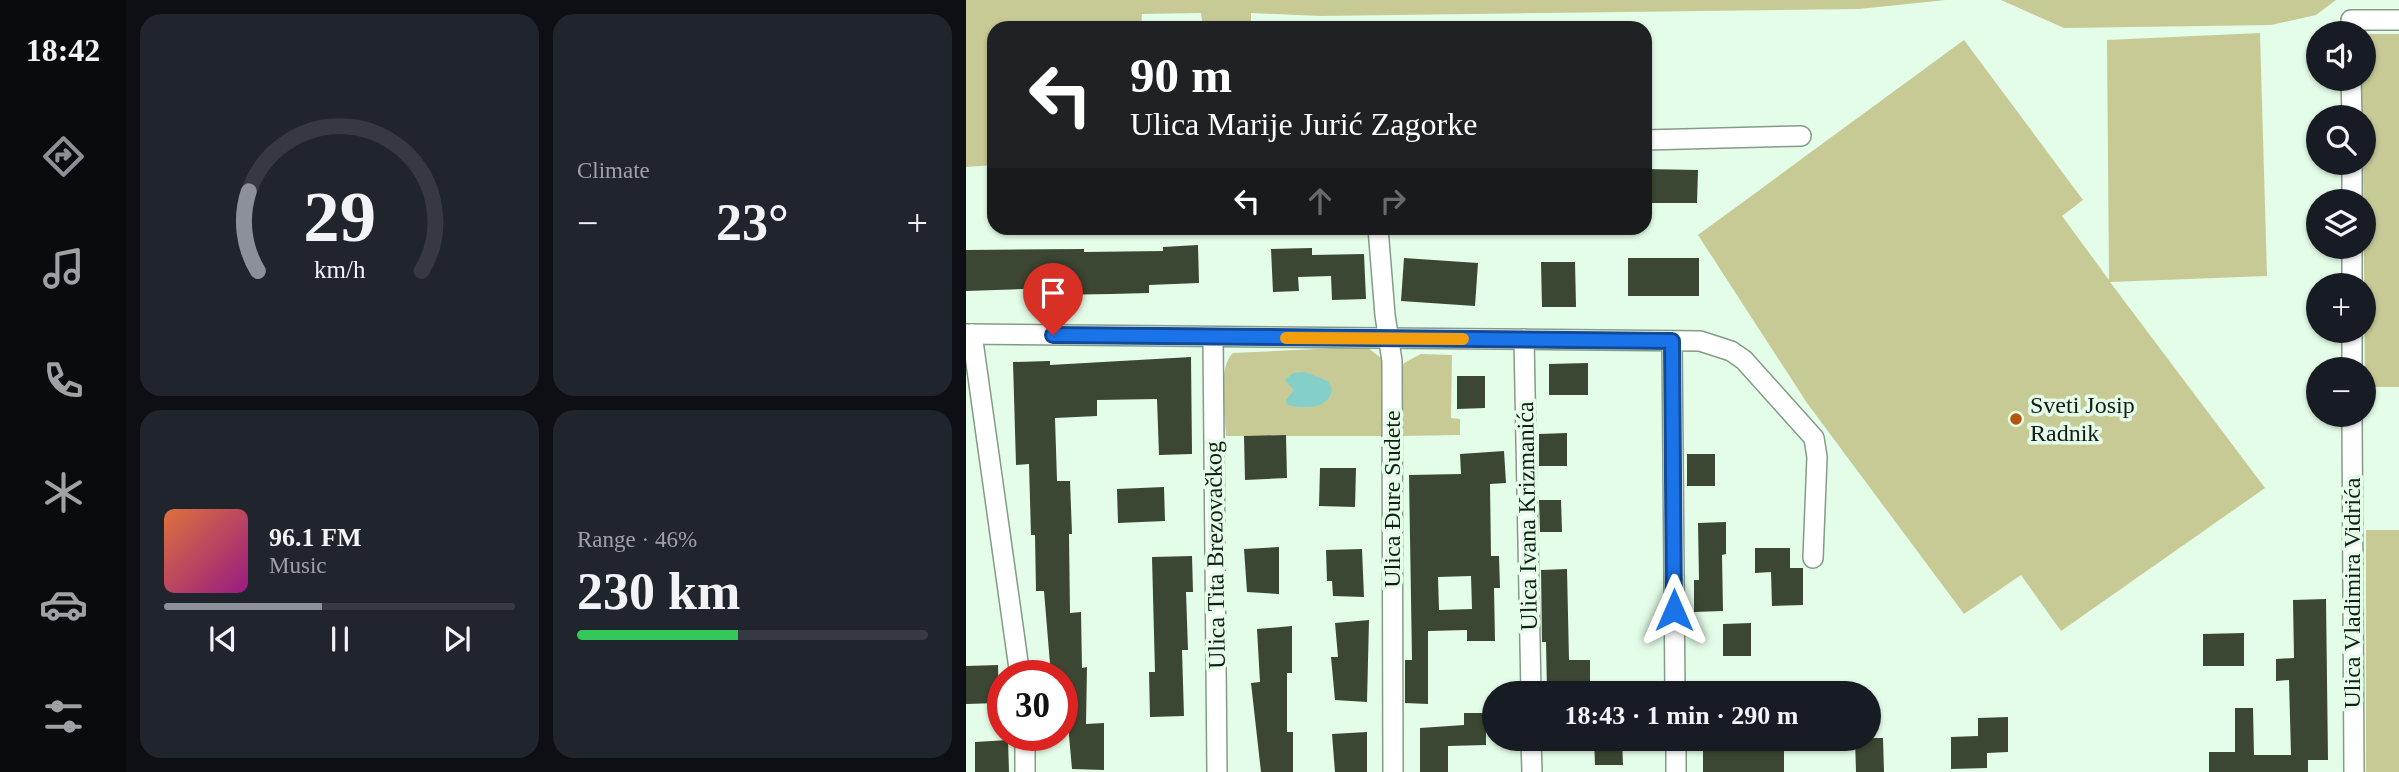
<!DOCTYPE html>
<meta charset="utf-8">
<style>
:root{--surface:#171b24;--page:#20242c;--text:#f1f3f6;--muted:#9ea1a6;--line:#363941;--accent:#8c9099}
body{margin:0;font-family:Georgia,serif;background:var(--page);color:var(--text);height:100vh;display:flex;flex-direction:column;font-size:26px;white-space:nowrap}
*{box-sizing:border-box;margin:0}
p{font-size:23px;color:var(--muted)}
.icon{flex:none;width:38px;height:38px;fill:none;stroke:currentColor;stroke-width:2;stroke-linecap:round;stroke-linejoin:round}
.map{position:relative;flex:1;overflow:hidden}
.details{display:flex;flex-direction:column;gap:14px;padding:14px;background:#0d0f14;width:840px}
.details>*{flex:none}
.top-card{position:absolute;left:21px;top:21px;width:665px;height:214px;border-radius:21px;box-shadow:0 2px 5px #0004;background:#202124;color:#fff;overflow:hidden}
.fabs{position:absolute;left:1340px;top:21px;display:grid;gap:14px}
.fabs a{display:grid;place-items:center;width:70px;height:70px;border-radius:50%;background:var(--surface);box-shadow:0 2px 5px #0004;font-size:35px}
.speed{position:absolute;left:21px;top:660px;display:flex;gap:14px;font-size:35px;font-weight:700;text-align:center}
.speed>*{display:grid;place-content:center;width:91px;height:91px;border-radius:50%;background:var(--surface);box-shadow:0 2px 5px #0004;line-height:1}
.speed .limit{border:10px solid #d22;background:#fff;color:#111}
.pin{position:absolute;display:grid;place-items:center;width:60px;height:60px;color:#fff;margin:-72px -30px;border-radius:50% 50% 50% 0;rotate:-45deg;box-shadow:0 0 7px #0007}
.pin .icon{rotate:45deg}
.me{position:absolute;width:77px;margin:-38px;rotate:0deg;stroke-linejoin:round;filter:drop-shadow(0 0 5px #0008)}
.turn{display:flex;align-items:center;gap:24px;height:147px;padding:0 28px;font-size:32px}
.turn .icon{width:91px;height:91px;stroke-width:2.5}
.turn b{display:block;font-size:49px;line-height:60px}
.lanes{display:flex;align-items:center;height:66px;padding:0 28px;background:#0003;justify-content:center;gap:35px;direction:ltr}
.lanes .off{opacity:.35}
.big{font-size:52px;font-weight:700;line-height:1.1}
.details .widget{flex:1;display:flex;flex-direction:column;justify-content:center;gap:10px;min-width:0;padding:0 24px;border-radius:21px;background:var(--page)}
.details .dial{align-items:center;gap:0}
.dial svg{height:182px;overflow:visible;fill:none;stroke:var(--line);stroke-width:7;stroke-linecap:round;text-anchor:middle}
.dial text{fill:var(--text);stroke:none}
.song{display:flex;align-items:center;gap:21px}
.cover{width:84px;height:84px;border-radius:10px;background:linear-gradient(135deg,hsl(20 70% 55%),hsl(310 70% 35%))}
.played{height:7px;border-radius:4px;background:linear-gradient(90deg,var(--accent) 45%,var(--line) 45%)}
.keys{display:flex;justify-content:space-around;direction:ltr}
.heat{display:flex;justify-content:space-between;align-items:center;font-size:38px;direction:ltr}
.charge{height:10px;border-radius:5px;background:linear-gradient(90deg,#34c759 46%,var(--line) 0)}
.details .tiles{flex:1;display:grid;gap:14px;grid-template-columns:repeat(2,1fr)}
.trip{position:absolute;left:516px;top:681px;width:399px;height:70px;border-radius:35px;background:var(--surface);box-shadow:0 2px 5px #0004;font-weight:700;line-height:70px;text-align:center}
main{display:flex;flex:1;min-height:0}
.dock{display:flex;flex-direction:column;width:126px;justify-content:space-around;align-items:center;background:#090b0e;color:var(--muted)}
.dock .icon{width:49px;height:49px}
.dock .current{color:var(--accent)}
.dock b{font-size:32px;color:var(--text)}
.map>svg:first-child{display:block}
.green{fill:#c7ca95}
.water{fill:#85cfcb}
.building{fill:#3b4732;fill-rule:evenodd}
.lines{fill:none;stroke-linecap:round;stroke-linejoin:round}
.minor-casing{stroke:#849b88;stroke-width:22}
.minor{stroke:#fff;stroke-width:19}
.route-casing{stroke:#114b97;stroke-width:18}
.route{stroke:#1a73e8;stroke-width:12}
.slow{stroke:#f59e0b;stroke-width:12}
.poi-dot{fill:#b5560f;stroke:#e4fde9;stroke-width:2.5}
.labels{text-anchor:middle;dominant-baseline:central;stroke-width:7;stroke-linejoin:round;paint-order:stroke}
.poi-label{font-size:24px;fill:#141c15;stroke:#e4fde9;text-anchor:start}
.street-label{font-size:24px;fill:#141c15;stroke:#e4fde9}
</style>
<main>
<nav class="dock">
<b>18:42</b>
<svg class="icon current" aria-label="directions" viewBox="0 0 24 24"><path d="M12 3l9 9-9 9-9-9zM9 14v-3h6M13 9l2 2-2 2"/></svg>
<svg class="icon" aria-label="music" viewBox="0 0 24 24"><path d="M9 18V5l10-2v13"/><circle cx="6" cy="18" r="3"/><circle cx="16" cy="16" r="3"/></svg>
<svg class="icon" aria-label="phone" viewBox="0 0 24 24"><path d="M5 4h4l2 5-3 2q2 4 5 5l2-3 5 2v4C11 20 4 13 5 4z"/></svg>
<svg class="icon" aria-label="climate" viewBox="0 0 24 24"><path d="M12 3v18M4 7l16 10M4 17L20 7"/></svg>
<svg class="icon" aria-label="car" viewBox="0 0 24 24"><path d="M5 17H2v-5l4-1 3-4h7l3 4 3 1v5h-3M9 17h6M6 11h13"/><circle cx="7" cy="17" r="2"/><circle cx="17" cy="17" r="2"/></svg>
<svg class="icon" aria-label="filters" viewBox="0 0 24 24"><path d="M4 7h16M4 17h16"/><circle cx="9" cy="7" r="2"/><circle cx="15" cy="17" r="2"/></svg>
</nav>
<section class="details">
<div class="tiles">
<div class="widget dial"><svg viewBox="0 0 100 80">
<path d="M14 69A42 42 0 1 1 86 69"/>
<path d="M14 69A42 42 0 0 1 10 34" stroke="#8c9099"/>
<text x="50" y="56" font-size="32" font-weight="700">29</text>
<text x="50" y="72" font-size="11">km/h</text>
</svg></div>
<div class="widget"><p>Climate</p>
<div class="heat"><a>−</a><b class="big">23°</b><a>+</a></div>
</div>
<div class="widget">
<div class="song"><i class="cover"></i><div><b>96.1 FM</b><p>Music</p></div></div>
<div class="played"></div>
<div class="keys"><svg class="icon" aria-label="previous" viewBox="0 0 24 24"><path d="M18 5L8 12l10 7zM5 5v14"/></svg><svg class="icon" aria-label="pause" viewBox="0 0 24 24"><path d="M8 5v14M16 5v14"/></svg><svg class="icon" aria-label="next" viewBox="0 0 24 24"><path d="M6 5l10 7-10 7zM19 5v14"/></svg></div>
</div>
<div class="widget"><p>Range · 46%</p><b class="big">230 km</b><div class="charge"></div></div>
</div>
</section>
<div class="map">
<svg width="1433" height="772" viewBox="0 0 1433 772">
<rect width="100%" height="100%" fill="#e4fde9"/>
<g class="green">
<path d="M0,0H980L893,9L354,16L285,13V28H237L235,13L176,14L175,28H28V165L0,167Z"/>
<path d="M1035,0H1370L1350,15L1305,25L1098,28Z"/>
<path d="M1294,33L1301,276L1144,282L1299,488L1095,631L1055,575L998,614L841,403L732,235L998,40L1117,200L1096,216L1143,280L1141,40Z"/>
<path d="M1398,34H1433V387H1399L1397,163L1398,117H1396V79H1398Z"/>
<path d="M392,347L402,348L415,358L417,436H260C259,414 251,368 267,353Z"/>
<path d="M455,354L486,355L485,418L494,419V435L435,436L434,373L438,363Z"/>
<rect x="1400" y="530" width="33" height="242"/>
</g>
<path class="water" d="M339,372L362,381L366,390C361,411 337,408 321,405L320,400L328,390L319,380L327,373Z"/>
<g class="building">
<path d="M679,169L732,170L731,203H679Z"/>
<path d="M232,245L233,283L183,285V293L145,294L86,295V288L0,291V250L118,249V252L197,251V247Z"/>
<path d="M346,248V255L398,254L400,299L366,300L365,276L332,277L333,291L307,292L305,249Z"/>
<path d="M438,258L512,263L509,306L435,301Z"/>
<rect x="662" y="258" width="71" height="38"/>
<path d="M575,262H609L610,307H576Z"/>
<path d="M225,357L226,454L193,455L191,399L131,400V416L89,418L91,481H104L106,534H103L104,613L115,612L116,668L121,667L120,724L138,723V770L106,769L101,713H96V676H85L78,591H70L69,535H65L63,464L50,465L47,362L84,361V365Z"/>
<path d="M622,363V395H583V364Z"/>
<path d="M491,376H519V408L491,409Z"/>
<path d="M601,433V466H573V434Z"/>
<path d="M320,435L321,478L279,480L278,436Z"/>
<path d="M538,451L540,483L524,484L525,556H533L534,588H528L529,641H501V630L462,631V704L439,703V660H446L443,475L495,474L494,454ZM505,576L506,609L473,610L472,577Z"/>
<rect x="721" y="454" width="28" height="32"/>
<path d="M354,468H390L389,507L353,506Z"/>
<path d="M198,487L199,521L152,523L151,489Z"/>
<path d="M573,500H595L596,532H574Z"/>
<path d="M760,522V554L756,555L757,611L728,612V580H733L732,523Z"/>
<path d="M313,547V594L281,592L278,549Z"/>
<path d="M789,548H824V568H837V605L806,606L805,572L789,573Z"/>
<path d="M396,549L398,597L367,596L366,581H361L360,550Z"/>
<path d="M226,556L227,592H220L222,650H216L218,716L184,717L183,672H189L186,557Z"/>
<path d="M601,569L603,660H624V691L581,692L580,642H576L575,570Z"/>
<path d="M1360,599L1362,760H1342V772H1243V752H1269V708H1287L1288,755H1325L1323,680L1310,681V659L1328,658L1327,600Z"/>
<path d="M403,620L401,702L369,700L365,657H372L369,623Z"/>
<path d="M785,623V656H757V624Z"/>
<path d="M326,626V673H321V732H327V772H295L285,683L294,682L291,629Z"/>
<path d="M1278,633V666H1237V634Z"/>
<path d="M32,665L33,703L0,704V666Z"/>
<path d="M498,713H520V745L482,746V772H454V728L498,725Z"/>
<path d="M1042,717V752L1021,753V768L985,769V737L1012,736V718Z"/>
<path d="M401,732V772H369L366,734Z"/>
<path d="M628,738H656L657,765H629Z"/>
<path d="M793,738H811V745H818V772H737V745L794,744Z"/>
<path d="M889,738H917L918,772H890Z"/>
<path d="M42,740L43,772H9V742Z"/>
</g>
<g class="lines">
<defs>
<g id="minor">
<path d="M1385,33V20H1433"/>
<path d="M1385,79L1386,117"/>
<path d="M679,140L835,136"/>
<path d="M1386,163V201"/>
<path d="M412,228L419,315L426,361L427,772"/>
<path d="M1386,247V285"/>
<path d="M1386,331V369"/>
<path d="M0,334L734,341L765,351L778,360L848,438L851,457L847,558"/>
<path d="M6,334L54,676"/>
<path d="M247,338L251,772"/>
<path d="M558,339L565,693"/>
<path d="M706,341L709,693"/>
<path d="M1386,415L1388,772"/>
<path d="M59,735V772"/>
<path d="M565,738L566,772"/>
<path d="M710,738V772"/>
</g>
</defs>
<use href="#minor" class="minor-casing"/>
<use href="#minor" class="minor"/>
</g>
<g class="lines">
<defs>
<path id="route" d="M87,335L706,341L708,610"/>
</defs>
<use href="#route" class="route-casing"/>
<use href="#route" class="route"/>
<path class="slow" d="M320,338L497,339"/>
</g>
<circle class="poi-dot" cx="1050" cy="419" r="7"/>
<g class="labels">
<g class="poi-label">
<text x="1064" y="405">Sveti Josip<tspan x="1064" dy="28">Radnik</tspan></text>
</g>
<g class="street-label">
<text transform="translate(426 499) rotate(-90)">Ulica Đure Sudete</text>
<text transform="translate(561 516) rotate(-91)">Ulica Ivana Krizmanića</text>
<text transform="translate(249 555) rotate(-91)">Ulica Tita Brezovačkog</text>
<text transform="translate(1386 593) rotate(-90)">Ulica Vladimira Vidrića</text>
</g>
</g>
</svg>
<div class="fabs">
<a><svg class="icon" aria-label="sound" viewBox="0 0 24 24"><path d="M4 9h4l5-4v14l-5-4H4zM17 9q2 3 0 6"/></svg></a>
<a><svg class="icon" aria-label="search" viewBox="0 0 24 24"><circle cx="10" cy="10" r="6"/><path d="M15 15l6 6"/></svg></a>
<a><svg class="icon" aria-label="layers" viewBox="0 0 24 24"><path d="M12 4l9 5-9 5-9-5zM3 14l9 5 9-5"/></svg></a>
<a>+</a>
<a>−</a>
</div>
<div class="speed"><div class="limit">30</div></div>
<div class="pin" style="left:87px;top:335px;background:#d93025"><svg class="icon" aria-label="arrive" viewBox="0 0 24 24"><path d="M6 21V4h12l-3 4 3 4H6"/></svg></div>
<svg class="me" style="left:708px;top:610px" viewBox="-20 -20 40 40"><path d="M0-17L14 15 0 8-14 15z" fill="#1a73e8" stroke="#fff" stroke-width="4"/></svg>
<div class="trip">18:43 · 1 min · 290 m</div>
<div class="top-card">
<div class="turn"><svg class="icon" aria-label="left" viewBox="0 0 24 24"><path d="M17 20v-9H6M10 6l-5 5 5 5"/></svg><div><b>90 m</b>Ulica Marije Jurić Zagorke</div></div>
<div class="lanes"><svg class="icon" aria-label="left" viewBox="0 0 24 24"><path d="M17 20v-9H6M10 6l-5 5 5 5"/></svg><svg class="icon off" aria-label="ahead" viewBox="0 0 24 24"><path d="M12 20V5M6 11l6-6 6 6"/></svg><svg class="icon off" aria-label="right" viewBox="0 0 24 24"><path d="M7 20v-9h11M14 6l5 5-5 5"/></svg></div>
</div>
</div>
</main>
